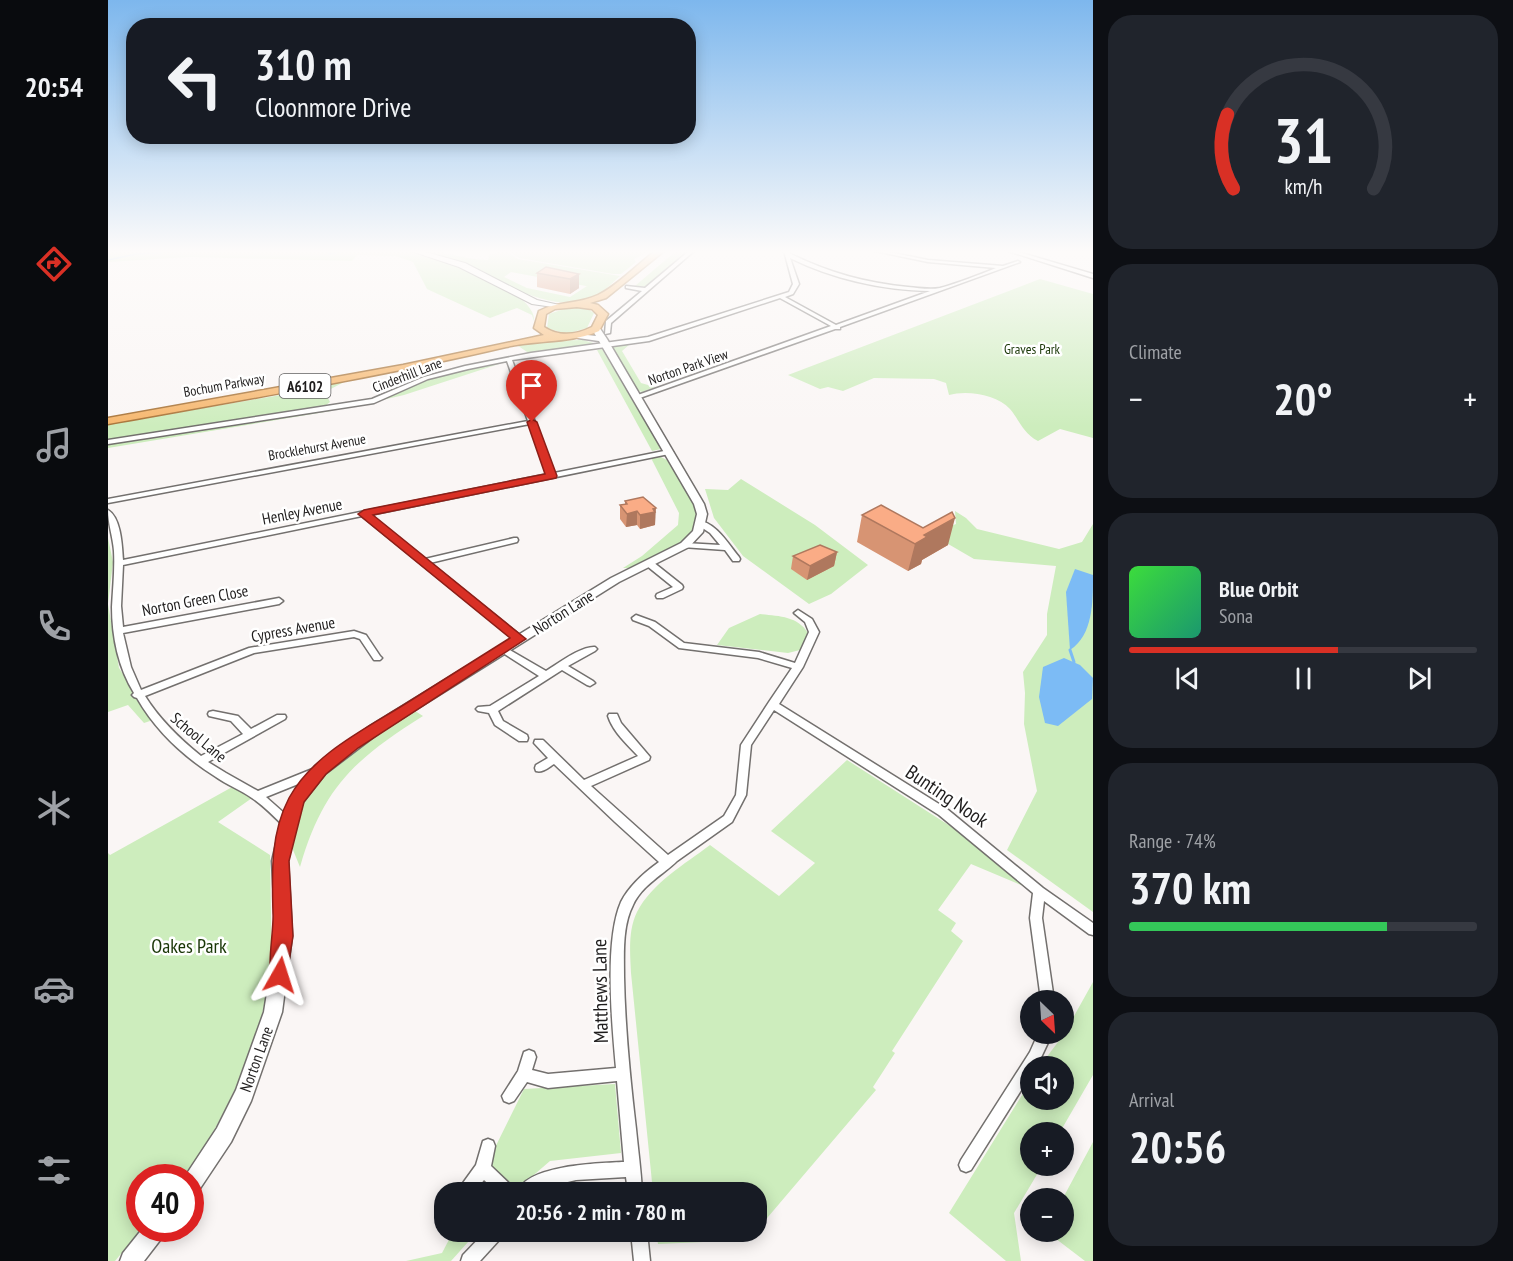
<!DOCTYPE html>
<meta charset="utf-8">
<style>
:root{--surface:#171b24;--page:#20242c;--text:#f1f3f6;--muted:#9ea1a6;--line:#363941;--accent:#d93025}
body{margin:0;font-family:"PT Sans Narrow",sans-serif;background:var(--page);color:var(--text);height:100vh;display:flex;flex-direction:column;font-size:22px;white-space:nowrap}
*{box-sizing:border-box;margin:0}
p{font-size:20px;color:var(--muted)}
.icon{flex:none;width:33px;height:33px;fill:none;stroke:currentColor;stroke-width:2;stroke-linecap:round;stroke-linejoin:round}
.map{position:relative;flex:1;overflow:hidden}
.panel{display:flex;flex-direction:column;gap:15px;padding:15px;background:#0d0f14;width:420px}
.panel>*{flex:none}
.hud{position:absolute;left:18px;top:18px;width:570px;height:126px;border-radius:24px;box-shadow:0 3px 15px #0003;background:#171b24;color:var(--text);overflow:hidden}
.needle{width:39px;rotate:155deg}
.tools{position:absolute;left:912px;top:990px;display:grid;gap:12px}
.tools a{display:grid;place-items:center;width:54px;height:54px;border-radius:50%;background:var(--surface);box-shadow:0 3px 15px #0003;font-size:30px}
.speed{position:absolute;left:18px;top:1164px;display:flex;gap:12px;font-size:30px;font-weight:700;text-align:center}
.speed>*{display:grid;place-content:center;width:78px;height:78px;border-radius:50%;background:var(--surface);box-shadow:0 3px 15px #0003;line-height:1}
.speed .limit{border:9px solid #d22;background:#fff;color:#111}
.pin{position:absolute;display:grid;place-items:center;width:51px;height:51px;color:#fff;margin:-62px -26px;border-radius:50% 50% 50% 0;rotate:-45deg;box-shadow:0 0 6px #0007}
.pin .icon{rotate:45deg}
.me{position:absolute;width:66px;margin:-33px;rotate:6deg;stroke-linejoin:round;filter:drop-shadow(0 0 4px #0008)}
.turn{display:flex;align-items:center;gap:21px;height:126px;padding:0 30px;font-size:27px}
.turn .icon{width:78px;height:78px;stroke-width:2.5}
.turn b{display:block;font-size:42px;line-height:51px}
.big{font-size:45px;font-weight:700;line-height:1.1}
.panel .tile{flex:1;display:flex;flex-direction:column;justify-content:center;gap:9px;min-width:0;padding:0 21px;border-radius:24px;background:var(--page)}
.panel .dial{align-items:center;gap:0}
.dial svg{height:156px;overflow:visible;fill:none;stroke:var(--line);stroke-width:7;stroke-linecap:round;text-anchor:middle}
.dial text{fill:var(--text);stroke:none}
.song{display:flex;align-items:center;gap:18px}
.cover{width:72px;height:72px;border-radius:9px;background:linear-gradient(135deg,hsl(120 70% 55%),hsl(160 70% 35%))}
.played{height:6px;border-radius:3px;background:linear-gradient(90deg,var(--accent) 60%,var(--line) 60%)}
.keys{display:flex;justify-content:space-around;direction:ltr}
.heat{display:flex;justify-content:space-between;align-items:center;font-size:33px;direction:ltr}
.charge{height:9px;border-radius:4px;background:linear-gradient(90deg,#34c759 74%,var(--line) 0)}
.trip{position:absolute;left:326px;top:1182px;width:333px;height:60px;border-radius:24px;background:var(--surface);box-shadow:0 3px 15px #0003;font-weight:700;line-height:60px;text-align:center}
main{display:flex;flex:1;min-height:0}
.menu{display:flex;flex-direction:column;width:108px;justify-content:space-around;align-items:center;background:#090b0e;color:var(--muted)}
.menu .icon{width:42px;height:42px}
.menu .current{color:var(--accent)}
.menu b{font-size:27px;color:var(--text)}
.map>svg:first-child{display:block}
.green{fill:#cdedbd;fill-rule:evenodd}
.water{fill:#7cbbf5}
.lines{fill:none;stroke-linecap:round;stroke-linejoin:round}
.stream-far1{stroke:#7cbbf5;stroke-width:1.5}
.stream{stroke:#7cbbf5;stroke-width:3}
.minor-casing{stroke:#73706e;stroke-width:3}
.tertiary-casing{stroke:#73706e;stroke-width:3}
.secondary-casing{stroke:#73706e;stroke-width:2}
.trunk-casing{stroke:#a9753a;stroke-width:3}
.minor{fill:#fff;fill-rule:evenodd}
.tertiary{fill:#fff;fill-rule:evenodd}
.secondary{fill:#fff;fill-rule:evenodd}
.trunk{fill:#f6b76e;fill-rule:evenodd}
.wall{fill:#d79473}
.shaded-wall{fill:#af785e}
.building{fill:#faac86;stroke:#af785e;stroke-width:1.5}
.route{fill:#d93025;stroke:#8d1f18;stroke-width:1.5}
.labels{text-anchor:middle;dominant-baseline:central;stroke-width:5;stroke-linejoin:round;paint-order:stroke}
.far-park-label{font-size:14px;fill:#1a3707;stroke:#fff}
.far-street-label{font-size:14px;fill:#1f1d1d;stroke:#fff}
.shield{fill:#fff;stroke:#626161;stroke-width:1.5}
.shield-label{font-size:15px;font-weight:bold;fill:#1f1d1d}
.street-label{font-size:16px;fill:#1f1d1d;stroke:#fff}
.near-street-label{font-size:20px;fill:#1f1d1d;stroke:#fff}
.near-park-label{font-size:20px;fill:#1a3707;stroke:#fff}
</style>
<main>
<nav class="menu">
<b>20:54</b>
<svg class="icon current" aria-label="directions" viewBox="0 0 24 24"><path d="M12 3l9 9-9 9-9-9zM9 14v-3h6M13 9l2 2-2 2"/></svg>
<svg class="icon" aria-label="music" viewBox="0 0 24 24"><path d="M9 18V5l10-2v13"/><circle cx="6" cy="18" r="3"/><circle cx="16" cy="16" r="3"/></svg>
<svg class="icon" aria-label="phone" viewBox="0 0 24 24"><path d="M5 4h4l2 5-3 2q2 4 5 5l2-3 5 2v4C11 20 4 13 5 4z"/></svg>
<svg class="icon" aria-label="climate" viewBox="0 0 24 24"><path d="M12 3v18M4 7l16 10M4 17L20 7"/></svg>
<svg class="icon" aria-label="car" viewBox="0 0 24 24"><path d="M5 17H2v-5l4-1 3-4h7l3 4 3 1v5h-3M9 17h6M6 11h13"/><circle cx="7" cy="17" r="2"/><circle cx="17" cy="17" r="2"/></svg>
<svg class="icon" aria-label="filters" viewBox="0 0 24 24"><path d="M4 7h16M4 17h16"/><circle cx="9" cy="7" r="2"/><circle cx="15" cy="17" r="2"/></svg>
</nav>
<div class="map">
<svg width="985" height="1261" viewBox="0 0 985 1261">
<rect width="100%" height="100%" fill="#faf6f5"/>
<g class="green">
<path d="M0,251H300C326,257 429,289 426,321L424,315L409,308L382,318L319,289L305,262L288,256L249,255L244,261L81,257L0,262Z"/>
<path d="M316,251C339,251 357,260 380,260L382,254L398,251L410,259L512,276C504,283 493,295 483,299C439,318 362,263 316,251ZM403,272L478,286H479L462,297L419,288L396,277Z"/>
<path d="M400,251H542L526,259L528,262L513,274H505L411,258Z"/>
<path d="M568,251H580L538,287L527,286Z"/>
<path d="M932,279L985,294V438L952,429L930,441C915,433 912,421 902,409C889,394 858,390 841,395L838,383L826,379L766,378L735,391L720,387L712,389L680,375Z"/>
<path d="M462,307H477L486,313L479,328L458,334L439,328L441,314Z"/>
<path d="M475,340L489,344L422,354L409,345L430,341Z"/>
<path d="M522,344L514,351L533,383L547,387L534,392L528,390L503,346Z"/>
<path d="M494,349L553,449L544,451L489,350Z"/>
<path d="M389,362L391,364L296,395L270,401L324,378Z"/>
<path d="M238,381L217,392L222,402L217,406L0,441V424L167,396Z"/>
<path d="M222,409L223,411L0,448V444Z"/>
<path d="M553,457L559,460C568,476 583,494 588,512C596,540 540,560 522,568H515L534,556L570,525L571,513L543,458Z"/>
<path d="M633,479L707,525L760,565L723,594L701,604L635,556L606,518L597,489L620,490Z"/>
<path d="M847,511L858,518L869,529L951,549L974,542L985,524V912L899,850L929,791L916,724L917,693L915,672L939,635V614L948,566L866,559L823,534L848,524Z"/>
<path d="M0,538L5,562L0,604L11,668L45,720L36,723L20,705L0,712Z"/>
<path d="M652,614C670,616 690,616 700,633L692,650L680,653L609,645L621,628Z"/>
<path d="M304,709L315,716C247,759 215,787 192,867L183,845L193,803L204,786L239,752Z"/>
<path d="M739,760L864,840L920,888L863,864L830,910L848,923L843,931L855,941L784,1051L787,1053L765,1087L768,1090L648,1231V1192H545L523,973C522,953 520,930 529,912C544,883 577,864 602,845L671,896L707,863L663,831Z"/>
<path d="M126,786L144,798L110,822L162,855L164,973L145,1051L116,1112L87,1165L77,1177L32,1178V1228L34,1229L7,1261H0V853L2,855Z"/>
<path d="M985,982V1075L952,1132H922V1166H934L906,1213L913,1261H898L841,1213L922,1082V1100H956V1066H932L956,1034Z"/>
<path d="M507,1084L513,1153L442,1161L406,1192H365L416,1089Z"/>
<path d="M985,1142V1261H977L939,1232H956L955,1198Z"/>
<path d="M345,1232H369L343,1261H298L334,1253Z"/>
<path d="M548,1232H648L641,1240L550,1244Z"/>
</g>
<g class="water">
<path d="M967,569L985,575C985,602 985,635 962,650L958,592Z"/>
<path d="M956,658L972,665L985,678L984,699L950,726L937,723L931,697L935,667Z"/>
</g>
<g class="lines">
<g class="stream-far1">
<path d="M170,251H218L222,254L235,251"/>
<path d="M0,260L28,254L74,251"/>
</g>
<path class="stream" d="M962,650L966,662"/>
<defs>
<g id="minor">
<path d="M581,251H586L503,323L502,333L497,334L498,321L534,291L518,288V286L537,288Z"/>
<path d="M676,251H680L681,253C718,272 758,283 800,287C810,288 822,290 832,288C851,283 870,275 888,268L820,262L767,251H776L820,260L895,266L910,261L912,262L732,327V329H727L529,399L526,397L527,396L723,326L672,298L541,341L404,360L446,473L561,450L565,452L561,454L262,515L317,559L406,538H409L410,540L409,542L322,563L414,637L416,639L414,641H408L254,516L15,565L13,606L15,627L171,598L175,601L171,604L15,633L23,667L33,690L141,648L246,631L258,635L272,656L274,658L272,660H266L252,639L246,637L146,653L37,696C52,720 71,738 93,756L135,734L123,721L101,716L100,714L101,712L105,711L130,716L143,729L169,715H177L178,717L177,719L100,762L118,773L150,791L207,768L211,767L215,768L216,771L215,774L158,797L184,820L186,823L184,826L180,827L176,826C166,817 156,806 144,798C133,790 119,785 108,777C76,757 48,731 29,698L26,697L24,695L26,693C10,667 4,636 4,607C5,588 7,570 6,551C5,537 0,524 0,510C13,518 14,545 15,560L440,474L422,424L0,503V499L420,421L399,361L360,369L320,379L266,403L0,444V440L264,399L316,377L357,366L423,353L540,337L681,292L685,284ZM682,258C725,279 774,290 822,291L728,325L677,297L685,294L691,284Z"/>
<path d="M900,251H907L985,274V278Z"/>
<path d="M590,521C607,521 621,545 631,557L632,559L631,561H625L617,550L574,547L573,545L577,543L612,545L602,533L590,525L589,523Z"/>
<path d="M539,562H545L574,585L575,587L574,589L555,598H549L548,596L549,594L565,587L539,566L538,564Z"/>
<path d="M690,610L704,619L711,632L695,667L671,704L839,809L935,888L985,923V935L981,934L936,901L934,918L946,1000H933L922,918L925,893L831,815L666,710L643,745L638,795L624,822L569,861C556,874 534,885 525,905C514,926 516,955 516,977C517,1028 522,1078 528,1129C530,1150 533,1171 534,1192H520L518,1177L468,1180L443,1186L430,1192H410C418,1165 492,1163 516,1162L509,1081L440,1088L419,1082L406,1101L401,1103L396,1101L394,1096L410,1071L416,1052L421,1050L426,1052L428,1057L424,1070L440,1074L508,1068C504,1024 496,941 513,902C521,886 537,872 551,862L507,822L446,764C441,767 435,773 428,771L427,768L428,765L440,758L426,743L427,740H435L476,780L530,756C519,744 505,732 500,716L501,714H509L513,723L542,757L541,760L483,786L560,855L616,816L628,795L633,745L661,702L684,668L650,658L571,648L541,626L525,620L524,618L528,615L547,622L576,643L651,652L687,663L701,632L697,622L686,613Z"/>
<path d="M395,646L438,671C451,663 473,646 487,647L489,649L487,651L460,666L485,681L487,683L482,686L479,685L454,670L390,711L395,721L419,735L420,738L419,741H411L387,725L381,713L370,711L368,709L370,707L382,706L431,676L392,651L390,649Z"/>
<path d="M930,1034H944L929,1066H922V1076L863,1170L858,1172L853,1170L851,1165L853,1160L922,1052Z"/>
<path d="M380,1139L385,1141L387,1146L383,1166L405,1187L407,1192H389L376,1180L366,1192H354L352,1188L355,1183L368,1165L375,1141Z"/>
<path d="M377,1232H395L393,1238L372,1261H353L355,1255Z"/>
<path d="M523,1232H539L542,1261H526Z"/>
</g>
<g id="tertiary">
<path d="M485,327H491L499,339L596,504L599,514L595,532L581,547L511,582L272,732L217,774L195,802L187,823L180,861L184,936L174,1012L143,1101L123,1142L89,1193L82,1196V1178H76L109,1128L128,1090L156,1012L168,936L164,861L173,823L184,796L207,766L262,726L503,578L573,543L585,531L589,514L586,504L491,341L470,338L466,336L470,334L488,336L484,329Z"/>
<path d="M35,1228H59L56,1235L36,1261H12L15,1253Z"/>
</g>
<path id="secondary" d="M303,251H314L357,263L429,300L456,306L452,308L424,304L351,267Z"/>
<path id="trunk" d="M547,251H556L498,298L482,303L490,305L500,314L491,331C465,343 428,340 398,347C266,378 133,400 0,424V418L295,365L436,335L426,328L431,311C450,301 471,304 490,295C509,286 530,264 547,251ZM469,307L484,309L490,315L484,327C468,335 451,337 436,327L438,314L447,309Z"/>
</defs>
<use href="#minor" class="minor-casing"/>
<use href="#tertiary" class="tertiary-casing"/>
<use href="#secondary" class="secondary-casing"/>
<use href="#trunk" class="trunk-casing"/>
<use href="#minor" class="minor"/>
<use href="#tertiary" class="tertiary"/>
<use href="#secondary" class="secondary"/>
<use href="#trunk" class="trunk"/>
</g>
<g class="wall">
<path d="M429,273L471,274V288L462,294L429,287Z"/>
<path d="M517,501L547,522V525L532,529L529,525L518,527L512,519V505L517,504Z"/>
<path d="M754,515L840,545L814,560L813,564L800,571L749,542Z"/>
<path d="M729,552L726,566L699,580L683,569L685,556Z"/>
</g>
<g class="shaded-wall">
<path d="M471,274V288L462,294V279Z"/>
<path d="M548,508L547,525L532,529V515Z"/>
<path d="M529,511V525L518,527L519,514Z"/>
<path d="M847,518L840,545L814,560L813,564L800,571L807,544L816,535Z"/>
<path d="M729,552L726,566L699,580L702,566Z"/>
</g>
<g class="building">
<path d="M438,267L471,274L462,279L429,273Z"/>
<path d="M535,497L548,508L545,509L547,512L532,515L529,511L519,514L512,505L519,504L517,501Z"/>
<path d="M773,505L815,528L844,512L847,518L816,535L819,537L807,544L754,515Z"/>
<path d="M712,545L729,552L702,566L685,556Z"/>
</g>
<linearGradient id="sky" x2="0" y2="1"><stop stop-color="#7db7ed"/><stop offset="0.59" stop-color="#fdfbfa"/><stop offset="1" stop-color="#fdfbfa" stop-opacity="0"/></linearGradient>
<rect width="985" height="427" fill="url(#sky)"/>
<path class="route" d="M424,419L429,422L449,476L448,478L265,515L418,639L250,748L218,774L196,802L181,861L185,936L178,981L172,984L165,981C158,968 166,931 165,914C164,874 162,834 181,798C205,754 257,729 297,704C332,682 367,660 402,638L250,514L256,510L437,474L419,422Z"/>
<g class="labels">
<g class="far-park-label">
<text x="924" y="349">Graves Park</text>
</g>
<g class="far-street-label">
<text transform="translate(580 367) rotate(-19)">Norton Park View</text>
<text transform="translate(299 375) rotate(-21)">Cinderhill Lane</text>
<text transform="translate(116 385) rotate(-10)">Bochum Parkway</text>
<text transform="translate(209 447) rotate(-10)">Brocklehurst Avenue</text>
</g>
<rect class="shield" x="171.5" y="374" width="51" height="24" rx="4.5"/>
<g class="shield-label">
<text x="197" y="386">A6102</text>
</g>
<g class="street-label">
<text transform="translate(194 511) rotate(-11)">Henley Avenue</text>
<text transform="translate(87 600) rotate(-11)">Norton Green Close</text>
<text transform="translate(455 612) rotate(-32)">Norton Lane</text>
<text transform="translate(185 629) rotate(-10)">Cypress Avenue</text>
<text transform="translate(91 737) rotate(40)">School Lane</text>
<text transform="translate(148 1059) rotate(-70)">Norton Lane</text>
</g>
<g class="near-street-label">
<text transform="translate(839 796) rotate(34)">Bunting Nook</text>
<text transform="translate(492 991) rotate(-91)">Matthews Lane</text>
</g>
<g class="near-park-label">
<text x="81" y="946">Oakes Park</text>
</g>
</g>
</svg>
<div class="tools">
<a><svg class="needle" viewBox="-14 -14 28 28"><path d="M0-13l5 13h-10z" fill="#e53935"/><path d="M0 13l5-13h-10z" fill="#9ea1a6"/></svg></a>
<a><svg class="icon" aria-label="sound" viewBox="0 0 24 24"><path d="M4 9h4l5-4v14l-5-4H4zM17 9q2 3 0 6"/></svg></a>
<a>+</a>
<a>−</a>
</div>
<div class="speed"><div class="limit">40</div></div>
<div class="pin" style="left:424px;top:422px;background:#d93025"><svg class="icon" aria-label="arrive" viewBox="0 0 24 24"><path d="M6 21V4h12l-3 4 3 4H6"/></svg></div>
<svg class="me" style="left:172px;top:975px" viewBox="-20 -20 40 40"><path d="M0-17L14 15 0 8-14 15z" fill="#d93025" stroke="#fff" stroke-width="4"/></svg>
<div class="trip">20:56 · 2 min · 780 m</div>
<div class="hud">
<div class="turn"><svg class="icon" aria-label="left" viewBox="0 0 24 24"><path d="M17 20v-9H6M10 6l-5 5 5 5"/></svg><div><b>310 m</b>Cloonmore Drive</div></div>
</div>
</div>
<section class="panel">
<div class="tile dial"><svg viewBox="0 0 100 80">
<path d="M14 69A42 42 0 1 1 86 69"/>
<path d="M14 69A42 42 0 0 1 11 31" stroke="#d93025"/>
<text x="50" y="56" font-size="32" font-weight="700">31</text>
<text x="50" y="72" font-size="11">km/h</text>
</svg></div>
<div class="tile"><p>Climate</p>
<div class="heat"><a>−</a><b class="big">20°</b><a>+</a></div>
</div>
<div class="tile">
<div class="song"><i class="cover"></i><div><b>Blue Orbit</b><p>Sona</p></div></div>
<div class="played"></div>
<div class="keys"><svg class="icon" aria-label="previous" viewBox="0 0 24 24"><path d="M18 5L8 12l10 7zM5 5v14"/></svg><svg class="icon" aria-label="pause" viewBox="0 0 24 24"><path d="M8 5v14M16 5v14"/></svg><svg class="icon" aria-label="next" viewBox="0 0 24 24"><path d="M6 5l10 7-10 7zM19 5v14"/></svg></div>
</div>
<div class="tile"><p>Range · 74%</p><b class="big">370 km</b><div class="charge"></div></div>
<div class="tile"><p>Arrival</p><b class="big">20:56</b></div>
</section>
</main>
